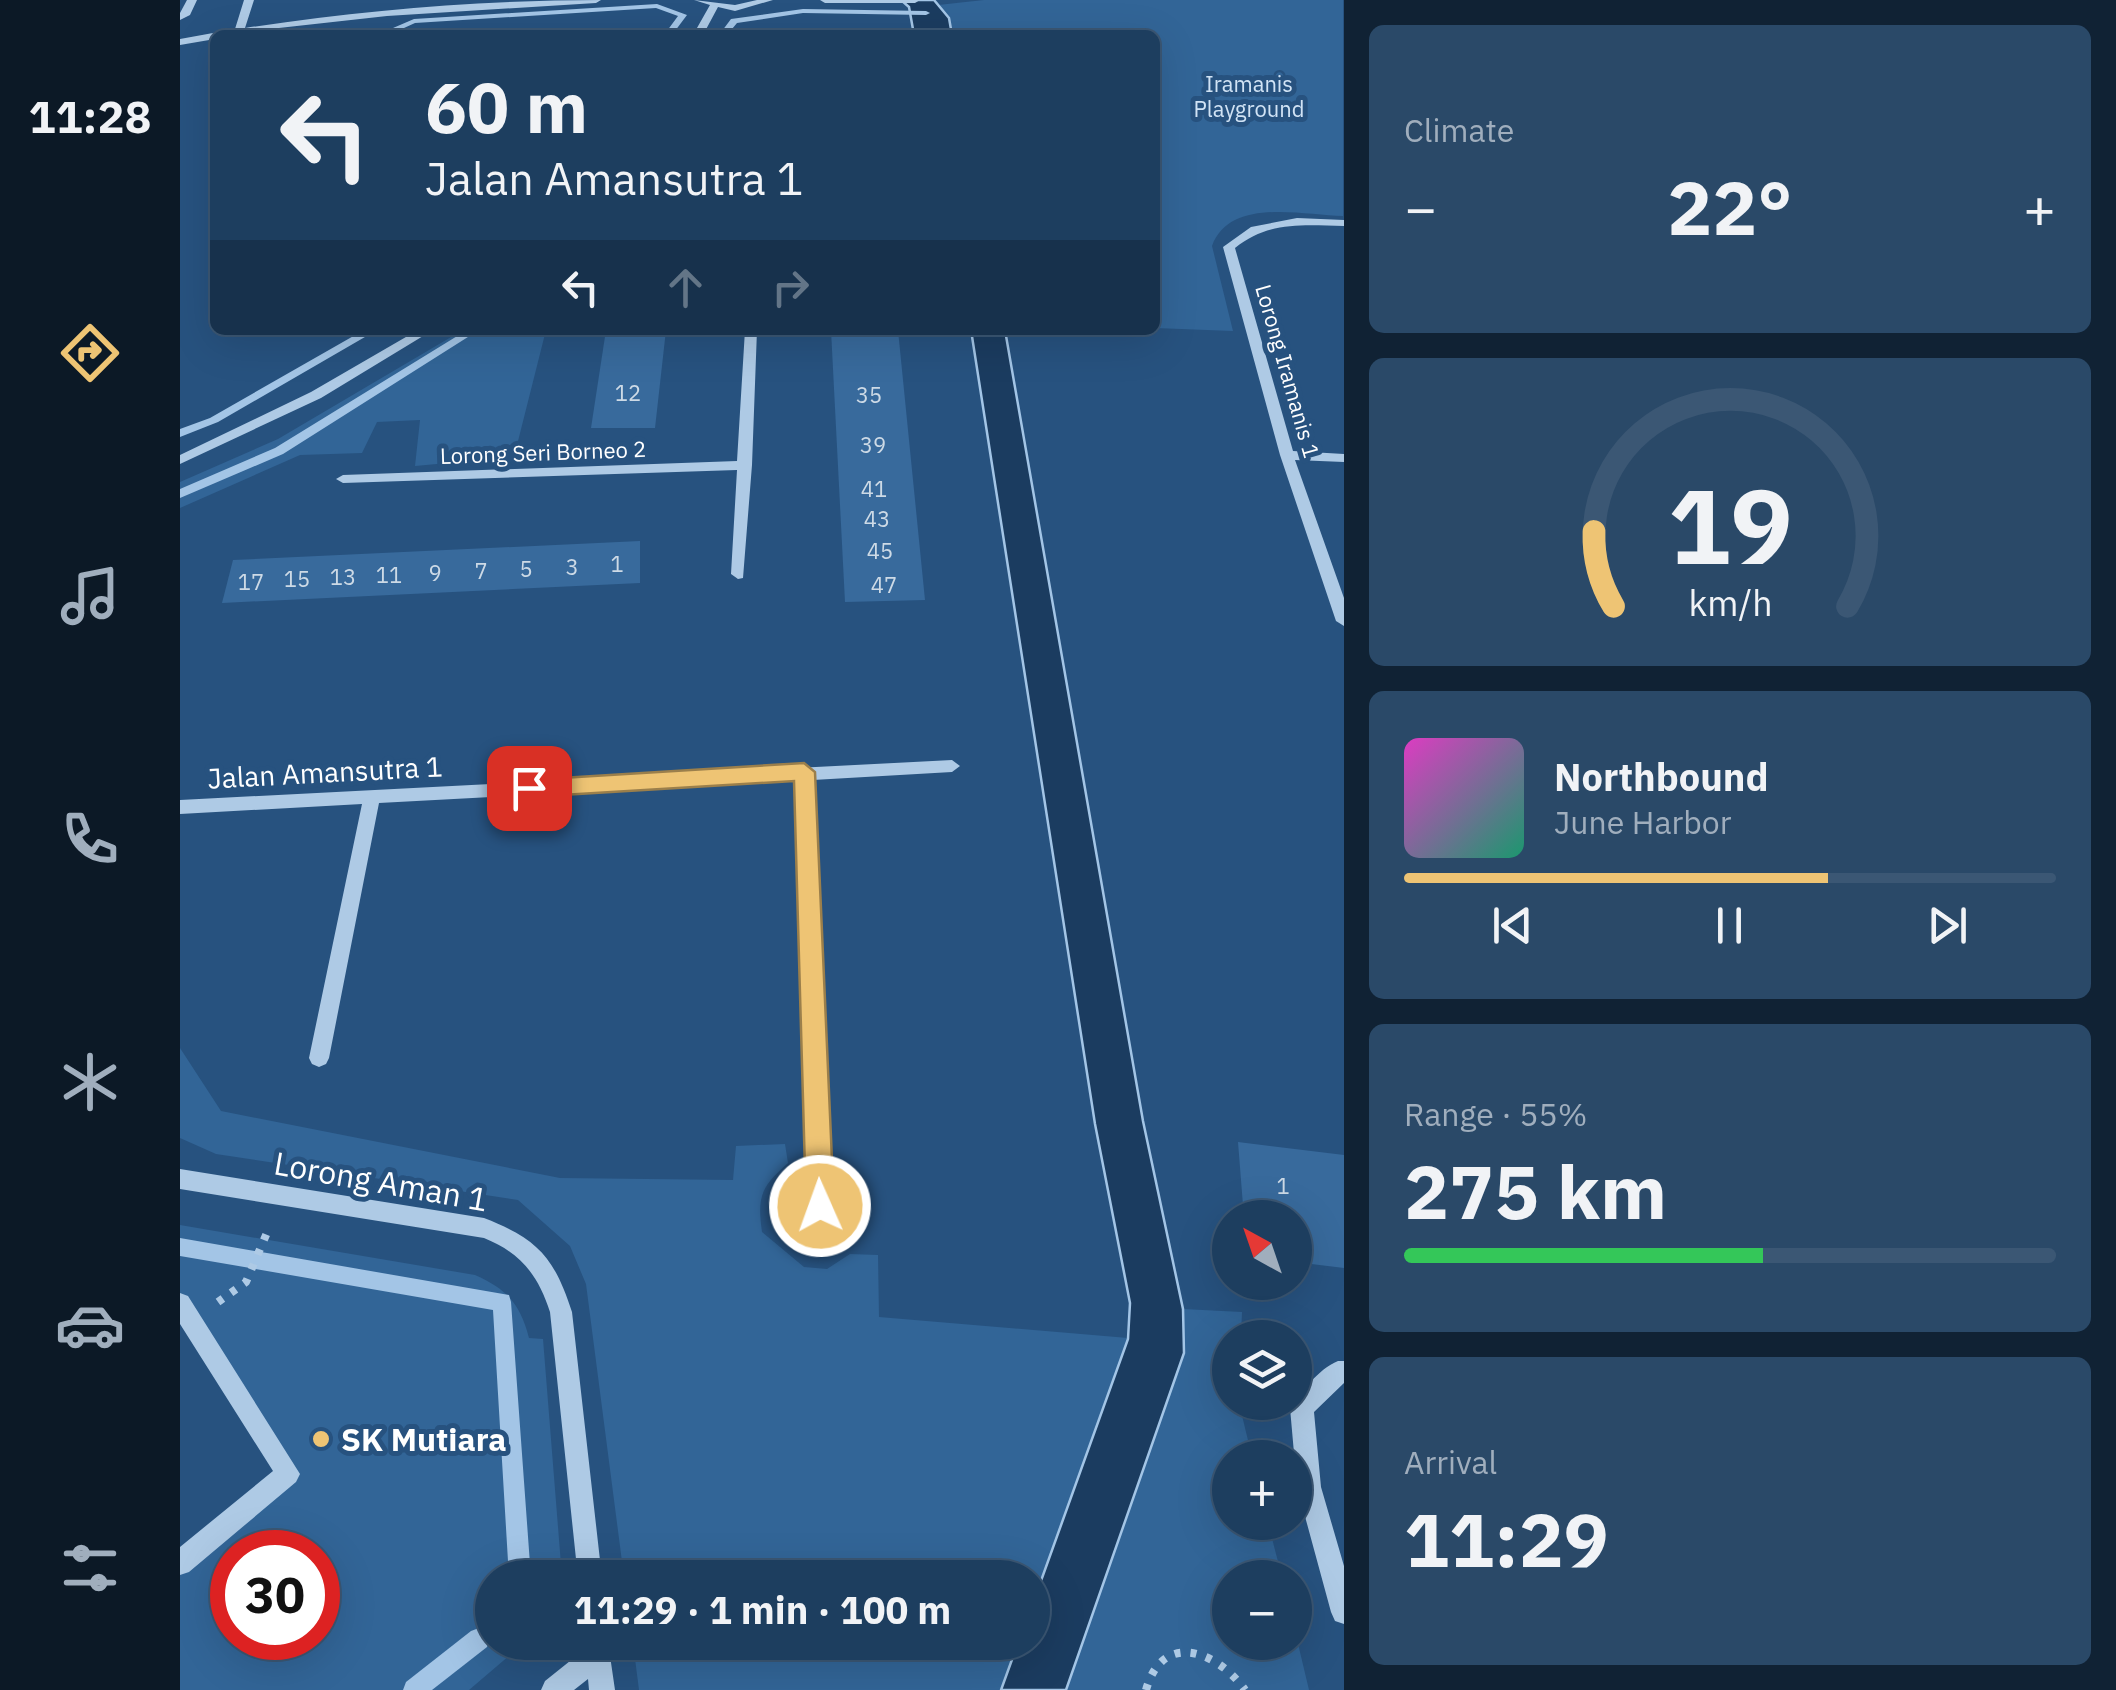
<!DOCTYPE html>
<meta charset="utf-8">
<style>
:root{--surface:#1d3e5f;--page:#2a4968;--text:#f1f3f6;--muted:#a0aebd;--line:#3b5774;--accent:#eec474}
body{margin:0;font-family:"IBM Plex Sans",sans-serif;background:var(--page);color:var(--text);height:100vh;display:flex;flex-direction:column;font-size:38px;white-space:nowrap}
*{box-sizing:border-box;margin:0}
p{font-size:32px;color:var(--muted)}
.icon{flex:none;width:55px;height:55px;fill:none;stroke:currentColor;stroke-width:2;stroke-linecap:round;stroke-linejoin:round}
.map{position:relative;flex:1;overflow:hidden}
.side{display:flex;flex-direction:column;gap:25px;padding:25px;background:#102234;width:772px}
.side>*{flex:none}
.top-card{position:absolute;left:30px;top:30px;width:950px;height:305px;border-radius:15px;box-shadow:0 10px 40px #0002,0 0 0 2px var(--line);background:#1d3e5f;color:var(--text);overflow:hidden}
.needle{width:65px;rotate:320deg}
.buttons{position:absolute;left:1032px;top:1200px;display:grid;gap:20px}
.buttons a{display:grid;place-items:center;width:100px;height:100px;border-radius:50%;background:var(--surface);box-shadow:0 10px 40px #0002,0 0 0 2px var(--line);font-size:50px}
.speed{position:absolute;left:30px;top:1530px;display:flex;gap:20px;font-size:50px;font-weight:700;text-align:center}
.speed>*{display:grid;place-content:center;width:130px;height:130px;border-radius:50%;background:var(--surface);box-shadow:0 10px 40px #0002,0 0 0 2px var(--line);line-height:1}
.speed .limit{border:15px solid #d22;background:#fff;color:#111}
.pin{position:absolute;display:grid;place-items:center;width:85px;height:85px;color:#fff;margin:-42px;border-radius:20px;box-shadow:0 5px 15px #0006}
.me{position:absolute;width:110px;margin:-55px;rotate:358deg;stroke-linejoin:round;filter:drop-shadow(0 0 8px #0008)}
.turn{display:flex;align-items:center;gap:35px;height:210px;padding:0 50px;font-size:45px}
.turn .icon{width:130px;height:130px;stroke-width:2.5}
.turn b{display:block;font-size:70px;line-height:85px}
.lanes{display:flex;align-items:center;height:95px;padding:0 50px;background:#0003;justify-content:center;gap:50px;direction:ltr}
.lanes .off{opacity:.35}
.big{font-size:75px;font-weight:700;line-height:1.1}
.side .tile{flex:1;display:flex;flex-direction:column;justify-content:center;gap:15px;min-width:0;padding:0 35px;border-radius:15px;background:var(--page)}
.side .dial{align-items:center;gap:0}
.dial svg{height:260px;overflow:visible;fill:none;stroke:var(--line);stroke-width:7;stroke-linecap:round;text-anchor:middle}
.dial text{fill:var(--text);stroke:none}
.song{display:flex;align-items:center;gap:30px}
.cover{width:120px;height:120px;border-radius:15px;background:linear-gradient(135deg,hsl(310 70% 55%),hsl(160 70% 35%))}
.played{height:10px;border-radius:5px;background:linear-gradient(90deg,var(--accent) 65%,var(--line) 65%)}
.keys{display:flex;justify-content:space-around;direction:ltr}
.heat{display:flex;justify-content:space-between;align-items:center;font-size:55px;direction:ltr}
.charge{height:15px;border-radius:8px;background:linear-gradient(90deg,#34c759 55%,var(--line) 0)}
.trip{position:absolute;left:295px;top:1560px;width:575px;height:100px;border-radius:50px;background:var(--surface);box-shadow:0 10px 40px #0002,0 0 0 2px var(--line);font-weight:700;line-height:100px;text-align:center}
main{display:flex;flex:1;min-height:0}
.tabs{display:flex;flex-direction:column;width:180px;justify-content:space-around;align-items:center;background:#0c1926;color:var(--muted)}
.tabs .icon{width:70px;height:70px}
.tabs .selected{color:var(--accent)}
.tabs b{font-size:45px;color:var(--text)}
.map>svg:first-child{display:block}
.green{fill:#326597;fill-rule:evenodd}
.water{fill:#1b3c60;stroke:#a3c5e6;stroke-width:2.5}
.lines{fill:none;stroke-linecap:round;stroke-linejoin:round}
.stream{fill:#a3c5e6;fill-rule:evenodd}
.building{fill:#386a9c}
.path{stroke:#aecae5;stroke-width:8;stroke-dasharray:6 10;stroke-linecap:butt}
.minor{fill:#aecae5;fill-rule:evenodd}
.route{fill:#eec474;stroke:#9b7f4b;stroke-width:2.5}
.poi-dot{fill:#eec474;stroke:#27527f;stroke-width:4}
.labels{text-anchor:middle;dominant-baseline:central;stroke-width:10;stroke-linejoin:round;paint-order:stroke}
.far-park-label{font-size:22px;fill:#d1e3f5;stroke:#27527f}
.far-street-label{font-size:22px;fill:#fff;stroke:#27527f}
.number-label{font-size:22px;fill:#cddae6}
.street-label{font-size:28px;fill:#fff;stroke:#27527f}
.near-street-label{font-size:32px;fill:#fff;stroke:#27527f}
.near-poi-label{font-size:32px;font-weight:bold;fill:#fff;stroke:#27527f;text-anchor:start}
</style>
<main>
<nav class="tabs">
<b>11:28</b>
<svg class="icon selected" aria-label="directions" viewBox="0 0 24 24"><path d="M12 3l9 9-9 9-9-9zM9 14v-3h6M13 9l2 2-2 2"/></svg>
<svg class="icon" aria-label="music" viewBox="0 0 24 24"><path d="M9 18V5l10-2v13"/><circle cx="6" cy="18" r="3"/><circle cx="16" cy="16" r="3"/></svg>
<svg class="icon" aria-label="phone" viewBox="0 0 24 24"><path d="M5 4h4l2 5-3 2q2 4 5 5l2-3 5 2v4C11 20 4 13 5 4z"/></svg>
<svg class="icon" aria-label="climate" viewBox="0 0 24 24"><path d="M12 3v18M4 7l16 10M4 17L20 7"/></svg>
<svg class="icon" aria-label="car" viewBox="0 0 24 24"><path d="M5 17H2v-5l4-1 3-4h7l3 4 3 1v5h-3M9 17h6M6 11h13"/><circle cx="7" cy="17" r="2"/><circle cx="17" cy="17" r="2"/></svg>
<svg class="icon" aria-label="filters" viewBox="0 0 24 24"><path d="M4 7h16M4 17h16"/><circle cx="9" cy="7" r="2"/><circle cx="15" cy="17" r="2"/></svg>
</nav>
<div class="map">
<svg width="1164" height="1690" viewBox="0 0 1164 1690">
<rect width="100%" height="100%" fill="#27527f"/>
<g class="green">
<path d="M804,0H1163V216C1122,215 1050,197 1032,246L1053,331L975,328V35H772L769,18L758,5Z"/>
<path d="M283,330H366L334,457L235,466L240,420L197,422L182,453L120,455L0,508V482L98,439Z"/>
<path d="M0,1048L41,1111L380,1178L553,1180L556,1146L605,1144L608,1163C581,1187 577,1196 582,1232L624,1267L647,1269L670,1254L698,1255L699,1317L948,1338L853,1603L852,1578L444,1577L406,1284L390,1246L338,1200L36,1154L0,1138Z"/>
<path d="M0,1225L295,1275C327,1289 340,1304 349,1338L363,1339L382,1577L312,1578V1642L344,1643L289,1690H0V1563L108,1474L0,1304ZM52,1552H138V1638H52Z"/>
<path d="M1003,1309L1062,1312L1061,1337L1050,1338V1402L1059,1403L1072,1457L1050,1458V1522L1088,1523L1102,1577L1050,1578V1642H1115V1631L1129,1690H886L1004,1353Z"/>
<path d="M453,1643H838L821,1690H459Z"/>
</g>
<g class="water">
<path d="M721,0H754L769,18L772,35H734L729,7Z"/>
<path d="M791,330H825L963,1121L1003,1309L1004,1353L886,1690H821L838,1643L852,1642L853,1603L948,1339L950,1303L915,1124Z"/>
</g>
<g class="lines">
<g class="stream">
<path d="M477,4L507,15L492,35H484L498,16L476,8L235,23L213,33L206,31L234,19Z"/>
<path d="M623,9L746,11L750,13L746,15L623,13L557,23L547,35H539L551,19Z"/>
<path d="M184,330H197L38,422L0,437V429L30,418Z"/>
<path d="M287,330H299L103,454L0,498V489L95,448Z"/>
<path d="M0,1238L329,1295L331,1302L351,1578H329L313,1310L0,1256Z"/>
<path d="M299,1628L307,1631L310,1639L307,1647L252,1690H223L226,1682L291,1631Z"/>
</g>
</g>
<g class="building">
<path d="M426,330H486L475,428H411Z"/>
<path d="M651,330H718L745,600L665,602Z"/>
<path d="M460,541V583L42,603L53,560Z"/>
<path d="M1058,1142L1164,1155V1268L1115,1262V1218H1064Z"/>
</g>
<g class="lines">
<g class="path">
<path d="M38,1302L66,1282L89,1228"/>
<path d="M966,1690C983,1629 1038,1652 1065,1690"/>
</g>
<g class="minor">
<path d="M7,0H17L10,15L0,20V13Z"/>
<path d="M64,0H74L65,28C183,10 302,0 421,0L416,3L207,16L35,35V39L0,45V39L55,29Z"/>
<path d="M514,0L555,5L577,0H593L555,11L538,7L523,35H513L530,5Z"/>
<path d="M640,0H740L735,3H645Z"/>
<path d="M1117,218L1164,220V226C1123,225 1088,221 1055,248L1113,451L1164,454V462L1115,460L1164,598V626L1156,621L1100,455L1043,247L1071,227Z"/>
<path d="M238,330H253L141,398L0,464V455L131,392Z"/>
<path d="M565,330H577L572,465L563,578L558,579L551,574L557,470L163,483L156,479L163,475L557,461Z"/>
<path d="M772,760L780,766L772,772L633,780L651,1206L647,1213L640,1216L633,1213L629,1206L616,781L199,803L149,1058L146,1064L139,1067L132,1064L129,1058L182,804L0,814V800Z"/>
<path d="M0,1169L304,1218C358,1239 374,1257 392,1312L422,1578H398L370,1312C358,1275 341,1253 304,1238L0,1189Z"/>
<path d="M0,1293L8,1296L120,1474L116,1482L9,1572L0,1575V1547L93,1471L0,1324Z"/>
<path d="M1158,1361H1164V1383L1134,1412L1141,1487L1164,1566V1624L1155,1621L1151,1612L1117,1487L1110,1408C1121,1393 1138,1369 1158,1361Z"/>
<path d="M406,1642H428L435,1690H409L408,1679L394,1690H361L365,1681L405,1649Z"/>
</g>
</g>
<path class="route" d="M624,763L635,772L654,1206L650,1216L640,1219L630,1216L626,1206L614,781L349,797L338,788L349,780Z"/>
<circle class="poi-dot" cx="141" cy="1439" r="10"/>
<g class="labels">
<g class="far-park-label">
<text x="1069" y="83">Iramanis<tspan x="1069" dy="25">Playground</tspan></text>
</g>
<g class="far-street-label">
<text transform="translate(1108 371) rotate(74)">Lorong Iramanis 1</text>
<text transform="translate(363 452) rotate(-2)">Lorong Seri Borneo 2</text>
</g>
<g class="number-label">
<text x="448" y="392">12</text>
<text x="689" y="394">35</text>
<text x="693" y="444">39</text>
<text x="694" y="488">41</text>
<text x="697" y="518">43</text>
<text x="700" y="550">45</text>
<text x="437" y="563">1</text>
<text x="392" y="566">3</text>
<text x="346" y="568">5</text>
<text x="301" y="570">7</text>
<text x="255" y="572">9</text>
<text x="209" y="574">11</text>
<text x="163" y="576">13</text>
<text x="117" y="578">15</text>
<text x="71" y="581">17</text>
<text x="704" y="584">47</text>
<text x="1103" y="1185">1</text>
</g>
<g class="street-label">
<text transform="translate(145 772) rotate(-3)">Jalan Amansutra 1</text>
</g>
<g class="near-street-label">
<text transform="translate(201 1181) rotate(10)">Lorong Aman 1</text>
</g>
<g class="near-poi-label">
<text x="161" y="1439">SK Mutiara</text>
</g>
</g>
</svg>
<div class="buttons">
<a><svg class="needle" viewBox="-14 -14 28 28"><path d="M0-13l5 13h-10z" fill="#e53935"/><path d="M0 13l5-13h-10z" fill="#a0aebd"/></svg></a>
<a><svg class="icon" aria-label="layers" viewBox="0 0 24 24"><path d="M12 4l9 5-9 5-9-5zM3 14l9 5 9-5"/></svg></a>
<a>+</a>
<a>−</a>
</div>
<div class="speed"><div class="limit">30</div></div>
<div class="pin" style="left:349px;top:788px;background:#d93025"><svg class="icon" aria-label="arrive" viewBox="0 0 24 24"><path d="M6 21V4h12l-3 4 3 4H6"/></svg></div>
<svg class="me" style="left:640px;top:1206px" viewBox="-20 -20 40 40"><circle r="17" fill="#eec474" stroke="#fff" stroke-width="3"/><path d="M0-11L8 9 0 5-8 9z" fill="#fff"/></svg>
<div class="trip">11:29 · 1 min · 100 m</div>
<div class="top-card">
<div class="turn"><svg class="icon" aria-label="left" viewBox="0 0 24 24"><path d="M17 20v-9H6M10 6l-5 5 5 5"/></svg><div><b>60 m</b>Jalan Amansutra 1</div></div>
<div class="lanes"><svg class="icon" aria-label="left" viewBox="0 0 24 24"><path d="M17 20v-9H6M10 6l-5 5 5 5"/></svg><svg class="icon off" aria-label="ahead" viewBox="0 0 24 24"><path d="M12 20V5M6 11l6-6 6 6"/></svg><svg class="icon off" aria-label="right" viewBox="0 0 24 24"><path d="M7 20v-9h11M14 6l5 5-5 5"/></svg></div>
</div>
</div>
<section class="side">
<div class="tile"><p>Climate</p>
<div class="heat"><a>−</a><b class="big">22°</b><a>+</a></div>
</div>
<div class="tile dial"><svg viewBox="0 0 100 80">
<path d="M14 69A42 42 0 1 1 86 69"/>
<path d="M14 69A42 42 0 0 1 8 46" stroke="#eec474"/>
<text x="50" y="56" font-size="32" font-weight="700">19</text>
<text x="50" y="72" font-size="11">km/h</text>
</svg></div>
<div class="tile">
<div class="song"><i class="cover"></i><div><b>Northbound</b><p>June Harbor</p></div></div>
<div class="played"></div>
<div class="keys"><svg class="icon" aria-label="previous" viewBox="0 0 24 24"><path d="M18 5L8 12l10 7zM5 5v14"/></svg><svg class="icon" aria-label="pause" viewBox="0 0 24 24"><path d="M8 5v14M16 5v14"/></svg><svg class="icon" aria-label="next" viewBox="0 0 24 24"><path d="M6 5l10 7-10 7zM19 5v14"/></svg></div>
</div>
<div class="tile"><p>Range · 55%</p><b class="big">275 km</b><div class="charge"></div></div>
<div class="tile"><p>Arrival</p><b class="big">11:29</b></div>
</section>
</main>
